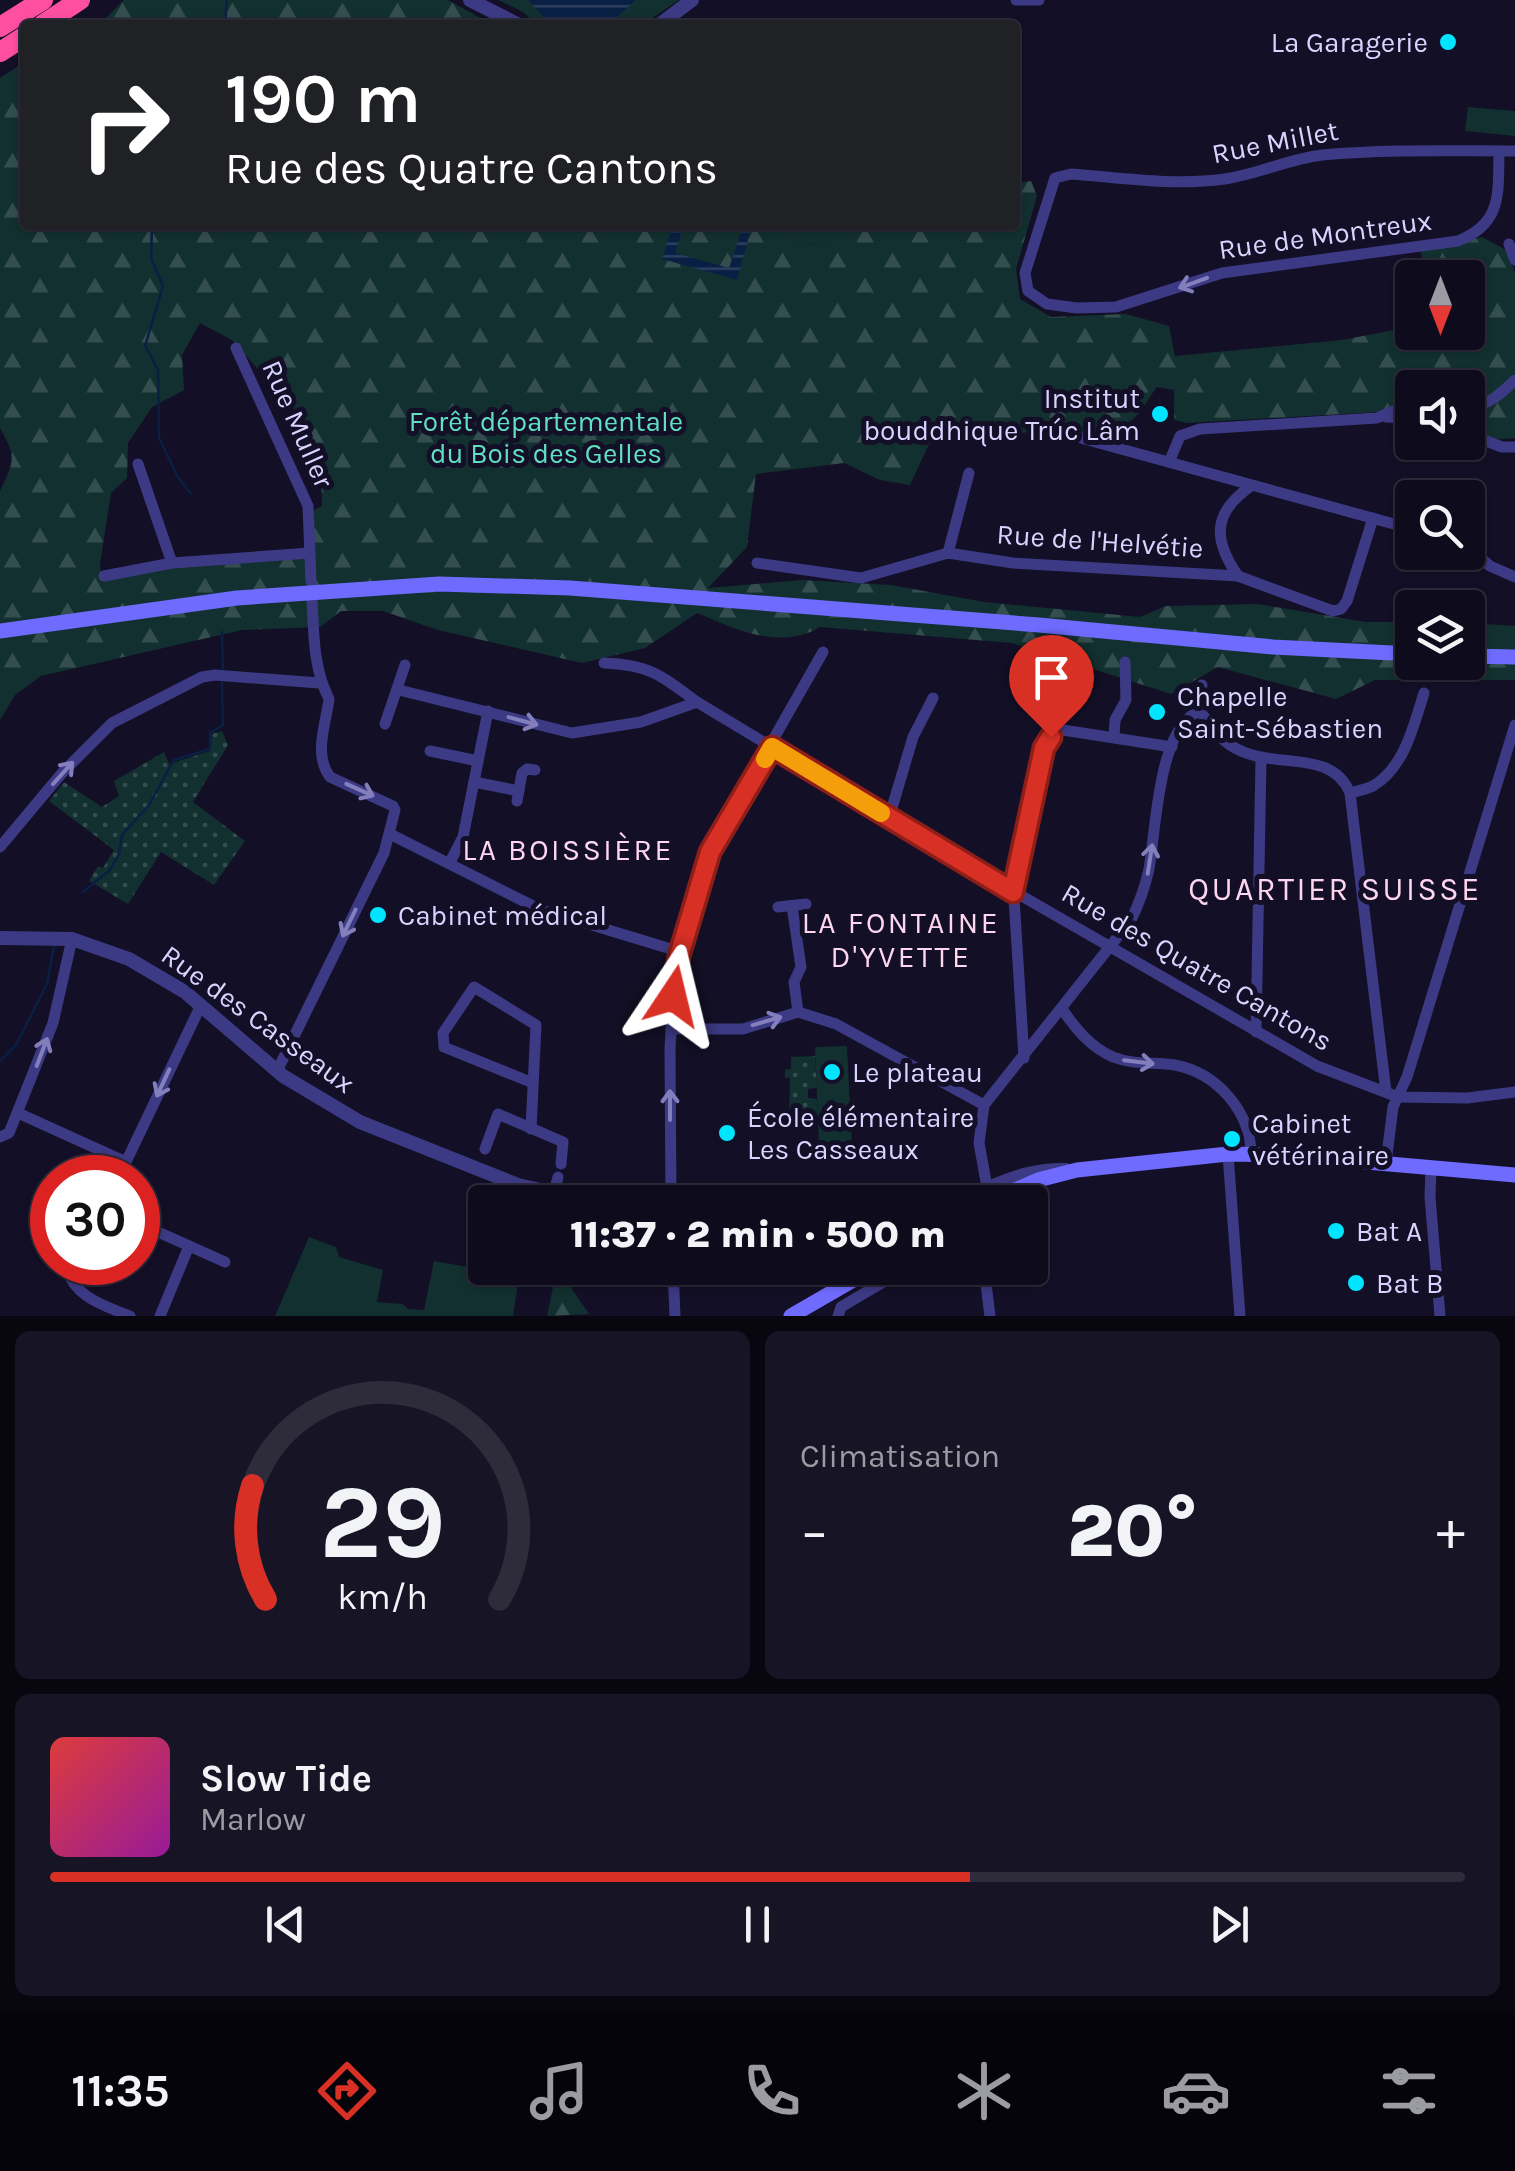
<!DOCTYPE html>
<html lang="fr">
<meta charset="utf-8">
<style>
:root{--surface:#0e0b1c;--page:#171425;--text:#f1f3f6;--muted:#9b9ba3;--line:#2e2b3b;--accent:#d93025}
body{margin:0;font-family:Karla,sans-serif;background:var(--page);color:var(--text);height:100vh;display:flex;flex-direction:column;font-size:38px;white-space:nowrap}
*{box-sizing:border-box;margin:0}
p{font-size:32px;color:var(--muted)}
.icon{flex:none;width:55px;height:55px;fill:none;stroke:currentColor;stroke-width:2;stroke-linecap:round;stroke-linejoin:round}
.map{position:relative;height:1316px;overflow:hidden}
.side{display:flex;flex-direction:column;gap:15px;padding:15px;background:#08060f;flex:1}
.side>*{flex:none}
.hud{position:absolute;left:20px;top:20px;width:1000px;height:210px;border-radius:10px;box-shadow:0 2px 8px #0004,0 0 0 2px var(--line);background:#202124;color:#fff;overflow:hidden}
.needle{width:65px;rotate:180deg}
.tools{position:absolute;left:1395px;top:260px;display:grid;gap:20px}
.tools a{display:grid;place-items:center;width:90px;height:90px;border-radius:10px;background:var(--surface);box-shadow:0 2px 8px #0004,0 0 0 2px var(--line);font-size:50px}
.speed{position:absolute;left:30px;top:1155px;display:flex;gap:20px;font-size:50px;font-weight:700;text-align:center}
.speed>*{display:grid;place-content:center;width:130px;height:130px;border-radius:50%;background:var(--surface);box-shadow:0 2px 8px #0004,0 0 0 2px var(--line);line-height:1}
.speed .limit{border:15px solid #d22;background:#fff;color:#111}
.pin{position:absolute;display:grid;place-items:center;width:85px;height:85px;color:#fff;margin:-102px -42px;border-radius:50% 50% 50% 0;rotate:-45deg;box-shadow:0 0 10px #0007}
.pin .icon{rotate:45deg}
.me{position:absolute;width:110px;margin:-55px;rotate:10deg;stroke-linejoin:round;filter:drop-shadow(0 0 8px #0008)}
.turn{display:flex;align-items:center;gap:35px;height:210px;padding:0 40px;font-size:45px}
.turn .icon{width:130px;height:130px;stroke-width:2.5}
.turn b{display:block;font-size:70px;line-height:85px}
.big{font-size:75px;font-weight:800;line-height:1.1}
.side .widget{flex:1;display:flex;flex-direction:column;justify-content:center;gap:15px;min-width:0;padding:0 35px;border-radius:15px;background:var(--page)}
.side .dial{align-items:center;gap:0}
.dial svg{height:260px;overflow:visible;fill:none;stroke:var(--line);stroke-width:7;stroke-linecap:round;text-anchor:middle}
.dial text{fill:var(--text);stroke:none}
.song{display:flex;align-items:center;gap:30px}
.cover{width:120px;height:120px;border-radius:15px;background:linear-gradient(135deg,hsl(0 70% 55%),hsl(300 70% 35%))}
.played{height:10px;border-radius:5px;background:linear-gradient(90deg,var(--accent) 65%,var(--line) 65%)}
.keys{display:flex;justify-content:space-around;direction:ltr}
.heat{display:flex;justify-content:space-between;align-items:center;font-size:55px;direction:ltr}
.side .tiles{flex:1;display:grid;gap:15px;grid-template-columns:1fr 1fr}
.widget:last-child{grid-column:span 2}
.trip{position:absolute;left:468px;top:1185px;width:580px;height:100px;border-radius:10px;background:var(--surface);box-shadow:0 2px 8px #0004,0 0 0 2px var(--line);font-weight:800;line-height:100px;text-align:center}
.tab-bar{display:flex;height:160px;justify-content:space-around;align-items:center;background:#06040b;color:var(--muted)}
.tab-bar .icon{width:70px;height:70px}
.tab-bar .selected{color:var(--accent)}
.tab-bar b{font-size:45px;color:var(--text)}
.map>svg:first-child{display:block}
.grass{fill:#12302f}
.forest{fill:url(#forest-firs);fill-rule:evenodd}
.park{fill:url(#park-dots)}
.water{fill:url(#water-rules)}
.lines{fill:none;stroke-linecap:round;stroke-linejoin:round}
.stream{stroke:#0a1f44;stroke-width:2.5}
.minor{stroke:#3d3a85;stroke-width:11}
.tertiary{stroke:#3d3a85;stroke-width:14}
.secondary{stroke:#6f6bff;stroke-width:15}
.motorway{stroke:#ff4fa3;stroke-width:20}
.oneway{stroke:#837fbc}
.route-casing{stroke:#8d1f18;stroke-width:25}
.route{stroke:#d93025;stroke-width:18}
.slow{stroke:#f59e0b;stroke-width:18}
.poi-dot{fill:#00e5ff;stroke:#130f26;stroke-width:4}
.labels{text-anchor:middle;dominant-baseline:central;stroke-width:10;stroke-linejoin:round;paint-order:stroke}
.poi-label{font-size:28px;fill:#d9d4ff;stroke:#130f26;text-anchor:start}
.street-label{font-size:28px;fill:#d9d4ff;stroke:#130f26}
.park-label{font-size:28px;fill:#5fe0c0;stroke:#130f26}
.neighbourhood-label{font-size:30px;letter-spacing:2.5px;fill:#ffd6f0;stroke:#130f26}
.quarter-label{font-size:32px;letter-spacing:2.5px;fill:#ffd6f0;stroke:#130f26}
</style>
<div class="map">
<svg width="1515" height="1316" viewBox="0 0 1515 1316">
<defs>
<pattern id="forest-firs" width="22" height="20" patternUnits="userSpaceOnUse" patternTransform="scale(2.5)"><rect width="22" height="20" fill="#12302f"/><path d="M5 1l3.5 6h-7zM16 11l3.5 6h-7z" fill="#344d4e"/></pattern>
<pattern id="park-dots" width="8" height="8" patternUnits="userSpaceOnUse" patternTransform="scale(2.5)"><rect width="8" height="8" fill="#12302f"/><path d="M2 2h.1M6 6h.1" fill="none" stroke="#344d4e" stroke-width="1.8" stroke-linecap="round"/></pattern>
<pattern id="water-rules" width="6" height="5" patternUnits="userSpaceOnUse" patternTransform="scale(2.5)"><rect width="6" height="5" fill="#0a1f44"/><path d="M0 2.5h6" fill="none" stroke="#2d3f60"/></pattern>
</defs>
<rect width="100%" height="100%" fill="#130f26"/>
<g class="grass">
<path d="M498,0H679L642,25H537L523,12Z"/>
<path d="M1468,107L1515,111V136L1465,131Z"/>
<path d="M777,225H835L831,243L802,244Z"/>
<path d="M847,1046L852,1146L819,1147L815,1047Z"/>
<path d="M309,1237L336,1247L339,1257L383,1270L377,1302L403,1304L408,1309L424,1310L434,1261L519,1276L513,1316H275Z"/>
</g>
<g class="forest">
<path d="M124,0H448L493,25H88L106,18Z"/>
<path d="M25,62V225H777L802,244L830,243L835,225H1015V183L1031,181L1037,196L1016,269L1020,299L1051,317L1126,314L1169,326L1175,356L1342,340L1410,327L1408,302H1412V332H1468V278L1424,277L1421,251L1482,237L1508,251L1515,273V438L1492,440L1468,429V388H1412V410L1187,423L1174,420V390L1157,387C1148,398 1139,418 1127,423C1089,441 995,433 955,423L928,446L910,485L880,480L844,463L756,474L747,547L708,588L802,580L891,585L984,602L1140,617L1166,606L1258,604L1366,622H1412V662H1468V623L1515,626V680H1375L1336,699L1218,667L1171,694L1012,643L820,627C780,651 735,629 697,613L645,648L582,663L438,630L383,611H341L320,627L242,630L41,676L15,695L0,720V491C14,461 17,458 0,428V78ZM200,323L232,340L304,421L321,473L322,506L312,511L313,556L185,566L102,581L100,564L111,493L127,478L128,443L152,407L184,390L182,355Z"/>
<path d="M555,1278L565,1279L589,1314L547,1316Z"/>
</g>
<g class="park">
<path d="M222,731L228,745L193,802L245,841L214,885L161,852L128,904L89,881L98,866L103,868L114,850L49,801L64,782L102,807L119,796L114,781L164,752L169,764L210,751L212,734Z"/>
<path d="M815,1056L817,1088L808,1089V1098L817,1099L818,1123L789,1122L790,1078H785V1070L791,1069V1057Z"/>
</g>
<g class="water">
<path d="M528,0H636L608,25H551Z"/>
<path d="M673,225H684L675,253L729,268L742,229L731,225H752L737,280L662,259Z"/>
</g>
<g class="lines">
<g class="stream">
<path d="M225,25L227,0"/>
<path d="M146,343L163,286L151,258L152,225"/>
<path d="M145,345L158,370L159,438L178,477L191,494"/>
<path d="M222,632L223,670"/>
<path d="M83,892L110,870L119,854L122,835L149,805L174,760L210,749V733L223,725L222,682"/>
<path d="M0,1061L16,1045L47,984L54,946"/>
</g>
<g class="minor">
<path d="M1016,0H1039"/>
<path d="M1499,151C1498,193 1503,223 1458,241L1222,273L1116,307L1077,308L1047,304L1028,291L1025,273L1055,178L1071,174C1124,178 1172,186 1225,179C1258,174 1289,159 1322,155C1387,149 1450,151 1515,151"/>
<path d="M1509,244L1515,260"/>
<path d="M236,348L308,506L311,581"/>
<path d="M1468,406C1487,407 1502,393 1515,380"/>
<path d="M1386,417L1412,418"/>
<path d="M1468,434L1502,447H1515"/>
<path d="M1070,435L1412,529"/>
<path d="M1170,460L1180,436L1200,429L1377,418L1412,403"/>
<path d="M138,464L172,563"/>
<path d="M1468,547L1490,566L1515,577"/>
<path d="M948,553L969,473"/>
<path d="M757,563L861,578L948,553L1013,563L1238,576L1333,611L1341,609L1347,601L1373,518"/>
<path d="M104,576L172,563L310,553"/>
<path d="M1238,576C1213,540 1212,513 1251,486"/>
<path d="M604,663C650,665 661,675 697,702L956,858L1317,1066L1398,1097L1467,1098L1515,1092"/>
<path d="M399,690L572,733L641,722L697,702"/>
<path d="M1200,711C1211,726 1221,742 1239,750C1278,769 1332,749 1350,793L1386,1092"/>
<path d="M385,724L405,665"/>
<path d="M1114,737L1115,720L1126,700L1125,662"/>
<path d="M430,751L478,761"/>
<path d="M474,782L519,791"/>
<path d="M1350,793C1357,791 1367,789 1373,786C1405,767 1414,724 1424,693"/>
<path d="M517,801L522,773L527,769L535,770"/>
<path d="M889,818L913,737L933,698"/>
<path d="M390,834L539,909L671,949L679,956"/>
<path d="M0,847L62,773L112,723L202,677L215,675L319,683"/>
<path d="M450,862L463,837L488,711"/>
<path d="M792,906L801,967L794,982L798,1012"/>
<path d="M778,907L806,904"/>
<path d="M1062,1009C1076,1029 1090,1047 1113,1057C1133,1065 1154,1062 1175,1065C1217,1073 1250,1111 1251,1153"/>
<path d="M671,1029H743L798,1012L836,1024L984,1105"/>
<path d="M1256,1032L1261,759"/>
<path d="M1024,1058L1013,882L1044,748L1051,737L1063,730L1172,747"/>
<path d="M277,1071L384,853L395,810L393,806L330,777C313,754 326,724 329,699C313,667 314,635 312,600"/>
<path d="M18,1113L126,1162L201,1005"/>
<path d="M531,1129L536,1025L474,987L443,1033L444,1047L533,1083"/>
<path d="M0,1137L9,1133L53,1023L72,939"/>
<path d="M485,1149L498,1114L563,1142L561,1164"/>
<path d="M1228,1154L1240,1316"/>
<path d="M1386,1163L1393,1107L1407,1077L1515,725"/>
<path d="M1431,1168L1430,1197L1440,1316"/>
<path d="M100,1178L109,1156"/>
<path d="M987,1187L979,1143L984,1105L1131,920C1139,904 1145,887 1149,869C1156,830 1158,726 1200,711L1202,685"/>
<path d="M553,1196L558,1177"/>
<path d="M671,1202L670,1049L673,996L679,956L691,910L709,852L823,652"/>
<path d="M138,1223L225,1262"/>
<path d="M65,1262C71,1296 102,1305 130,1316"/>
<path d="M673,1268L675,1316"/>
<path d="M984,1268L990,1316"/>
<path d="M160,1316L189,1246"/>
<path d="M838,1316L841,1307L907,1268"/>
</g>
<g class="tertiary">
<path d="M470,0L519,25"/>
<path d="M659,25L692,0"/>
<path d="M0,938L72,939L129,959L185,992L283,1076L360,1122L518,1185L595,1202"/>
<path d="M948,1202C993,1191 1014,1169 1066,1170"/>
</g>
<g class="secondary">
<path d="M0,631L237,598L439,584L570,588L1039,625L1273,647L1412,654"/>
<path d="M1468,656L1515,657"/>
<path d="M988,1202L1038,1180L1077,1170L1228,1154L1287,1155L1515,1175"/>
<path d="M791,1316L874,1268"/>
</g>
<g class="motorway">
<path d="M42,25L80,0"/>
<path d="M0,27L43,0"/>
<path d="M0,52L25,36"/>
</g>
</g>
<defs><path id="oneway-shaft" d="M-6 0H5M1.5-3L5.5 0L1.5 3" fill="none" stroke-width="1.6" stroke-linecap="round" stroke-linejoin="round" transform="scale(2.5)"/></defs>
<g class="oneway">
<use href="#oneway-shaft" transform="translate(1193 283) rotate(160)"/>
<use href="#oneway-shaft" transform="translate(523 721) rotate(15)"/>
<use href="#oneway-shaft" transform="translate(63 773) rotate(-48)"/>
<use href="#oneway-shaft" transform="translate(360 790) rotate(24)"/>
<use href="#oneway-shaft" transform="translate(1150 859) rotate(-81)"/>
<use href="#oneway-shaft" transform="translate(349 923) rotate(116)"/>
<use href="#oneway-shaft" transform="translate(767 1021) rotate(-16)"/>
<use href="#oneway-shaft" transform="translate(42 1052) rotate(-69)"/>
<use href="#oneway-shaft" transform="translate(1139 1062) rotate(7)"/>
<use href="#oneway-shaft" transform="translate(163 1083) rotate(115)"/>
<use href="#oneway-shaft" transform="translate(670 1105) rotate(-90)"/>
</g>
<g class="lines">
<defs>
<path id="route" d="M673,996L679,956L710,852L772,747L1013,892L1044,748L1051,737"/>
</defs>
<use href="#route" class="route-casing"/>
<use href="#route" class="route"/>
<path class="slow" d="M765,759L772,747L881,813"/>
</g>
<g class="poi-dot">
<circle cx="1448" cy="42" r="10"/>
<circle cx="1160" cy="414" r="10"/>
<circle cx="1157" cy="712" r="10"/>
<circle cx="378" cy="915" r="10"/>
<circle cx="832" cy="1072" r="10"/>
<circle cx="727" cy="1133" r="10"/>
<circle cx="1232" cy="1139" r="10"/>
<circle cx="1336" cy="1231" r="10"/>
<circle cx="1356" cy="1283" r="10"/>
</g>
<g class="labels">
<g class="poi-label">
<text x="1428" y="42" text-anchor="end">La Garagerie</text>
<text x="1140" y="398" text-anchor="end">Institut<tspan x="1140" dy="32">bouddhique Trúc Lâm</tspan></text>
<text x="1177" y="696">Chapelle<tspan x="1177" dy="32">Saint-Sébastien</tspan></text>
<text x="398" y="915">Cabinet médical</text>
<text x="852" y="1072">Le plateau</text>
<text x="747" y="1117">École élémentaire<tspan x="747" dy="32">Les Casseaux</tspan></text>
<text x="1252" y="1123">Cabinet<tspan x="1252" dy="32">vétérinaire</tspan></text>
<text x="1356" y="1231">Bat A</text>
<text x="1376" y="1283">Bat B</text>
</g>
<g class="street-label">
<text transform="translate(1275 142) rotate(-11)">Rue Millet</text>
<text transform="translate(1325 235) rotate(-8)">Rue de Montreux</text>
<text transform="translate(298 424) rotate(66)">Rue Muller</text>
<text transform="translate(1100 541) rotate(4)">Rue de l'Helvétie</text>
<text transform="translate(1197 967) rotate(30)">Rue des Quatre Cantons</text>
<text transform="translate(258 1019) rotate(36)">Rue des Casseaux</text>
</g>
<g class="park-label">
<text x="546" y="421">Forêt départementale<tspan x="546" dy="32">du Bois des Gelles</tspan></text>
</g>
<g class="neighbourhood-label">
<text x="568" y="850">LA BOISSIÈRE</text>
<text x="901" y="923">LA FONTAINE<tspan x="901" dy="34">D'YVETTE</tspan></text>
</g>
<g class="quarter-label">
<text x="1335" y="889">QUARTIER SUISSE</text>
</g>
</g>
</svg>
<div class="tools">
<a><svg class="needle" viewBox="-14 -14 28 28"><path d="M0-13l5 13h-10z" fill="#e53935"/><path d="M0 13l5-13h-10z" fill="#9b9ba3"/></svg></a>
<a><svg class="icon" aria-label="sound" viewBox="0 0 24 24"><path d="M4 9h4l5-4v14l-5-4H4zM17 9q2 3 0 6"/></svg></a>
<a><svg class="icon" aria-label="search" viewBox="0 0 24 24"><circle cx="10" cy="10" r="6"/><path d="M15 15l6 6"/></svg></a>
<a><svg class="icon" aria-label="layers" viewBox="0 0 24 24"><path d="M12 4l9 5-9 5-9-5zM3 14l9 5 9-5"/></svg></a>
</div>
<div class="speed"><div class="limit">30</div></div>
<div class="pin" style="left:1051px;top:737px;background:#d93025"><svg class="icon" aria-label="arrive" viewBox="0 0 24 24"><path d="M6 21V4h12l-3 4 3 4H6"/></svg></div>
<svg class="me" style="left:673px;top:996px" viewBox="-20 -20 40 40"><path d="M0-17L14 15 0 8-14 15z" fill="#d93025" stroke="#fff" stroke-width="4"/></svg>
<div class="trip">11:37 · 2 min · 500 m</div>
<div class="hud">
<div class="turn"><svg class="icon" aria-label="right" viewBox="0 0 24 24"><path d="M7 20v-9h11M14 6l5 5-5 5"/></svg><div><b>190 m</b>Rue des Quatre Cantons</div></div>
</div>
</div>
<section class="side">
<div class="tiles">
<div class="widget dial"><svg viewBox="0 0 100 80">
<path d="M14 69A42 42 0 1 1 86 69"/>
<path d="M14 69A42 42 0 0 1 10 34" stroke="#d93025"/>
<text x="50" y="56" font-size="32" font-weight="700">29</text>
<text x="50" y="72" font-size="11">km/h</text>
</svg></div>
<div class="widget"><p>Climatisation</p>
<div class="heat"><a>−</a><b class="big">20°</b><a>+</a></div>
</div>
<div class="widget">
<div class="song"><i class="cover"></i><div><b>Slow Tide</b><p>Marlow</p></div></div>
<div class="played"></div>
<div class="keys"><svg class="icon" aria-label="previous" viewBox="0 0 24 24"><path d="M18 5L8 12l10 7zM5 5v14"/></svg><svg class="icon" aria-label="pause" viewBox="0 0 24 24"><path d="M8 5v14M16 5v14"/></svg><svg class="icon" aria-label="next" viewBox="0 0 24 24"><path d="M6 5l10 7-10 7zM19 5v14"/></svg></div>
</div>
</div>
</section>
<nav class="tab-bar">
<b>11:35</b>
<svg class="icon selected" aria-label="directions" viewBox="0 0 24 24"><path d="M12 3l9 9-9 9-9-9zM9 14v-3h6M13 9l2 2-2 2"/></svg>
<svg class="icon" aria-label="music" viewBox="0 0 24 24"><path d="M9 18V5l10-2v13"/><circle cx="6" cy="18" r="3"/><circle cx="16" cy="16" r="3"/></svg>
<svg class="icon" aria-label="phone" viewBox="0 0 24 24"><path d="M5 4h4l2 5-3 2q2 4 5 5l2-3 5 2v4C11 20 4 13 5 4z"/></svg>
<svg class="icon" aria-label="climate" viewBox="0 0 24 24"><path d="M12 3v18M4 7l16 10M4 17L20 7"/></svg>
<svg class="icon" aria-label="car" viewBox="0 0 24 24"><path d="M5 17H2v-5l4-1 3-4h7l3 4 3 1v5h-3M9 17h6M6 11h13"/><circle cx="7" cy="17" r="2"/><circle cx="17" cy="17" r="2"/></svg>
<svg class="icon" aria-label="filters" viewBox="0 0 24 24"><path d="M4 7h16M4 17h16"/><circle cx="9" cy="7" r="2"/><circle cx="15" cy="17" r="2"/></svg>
</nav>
